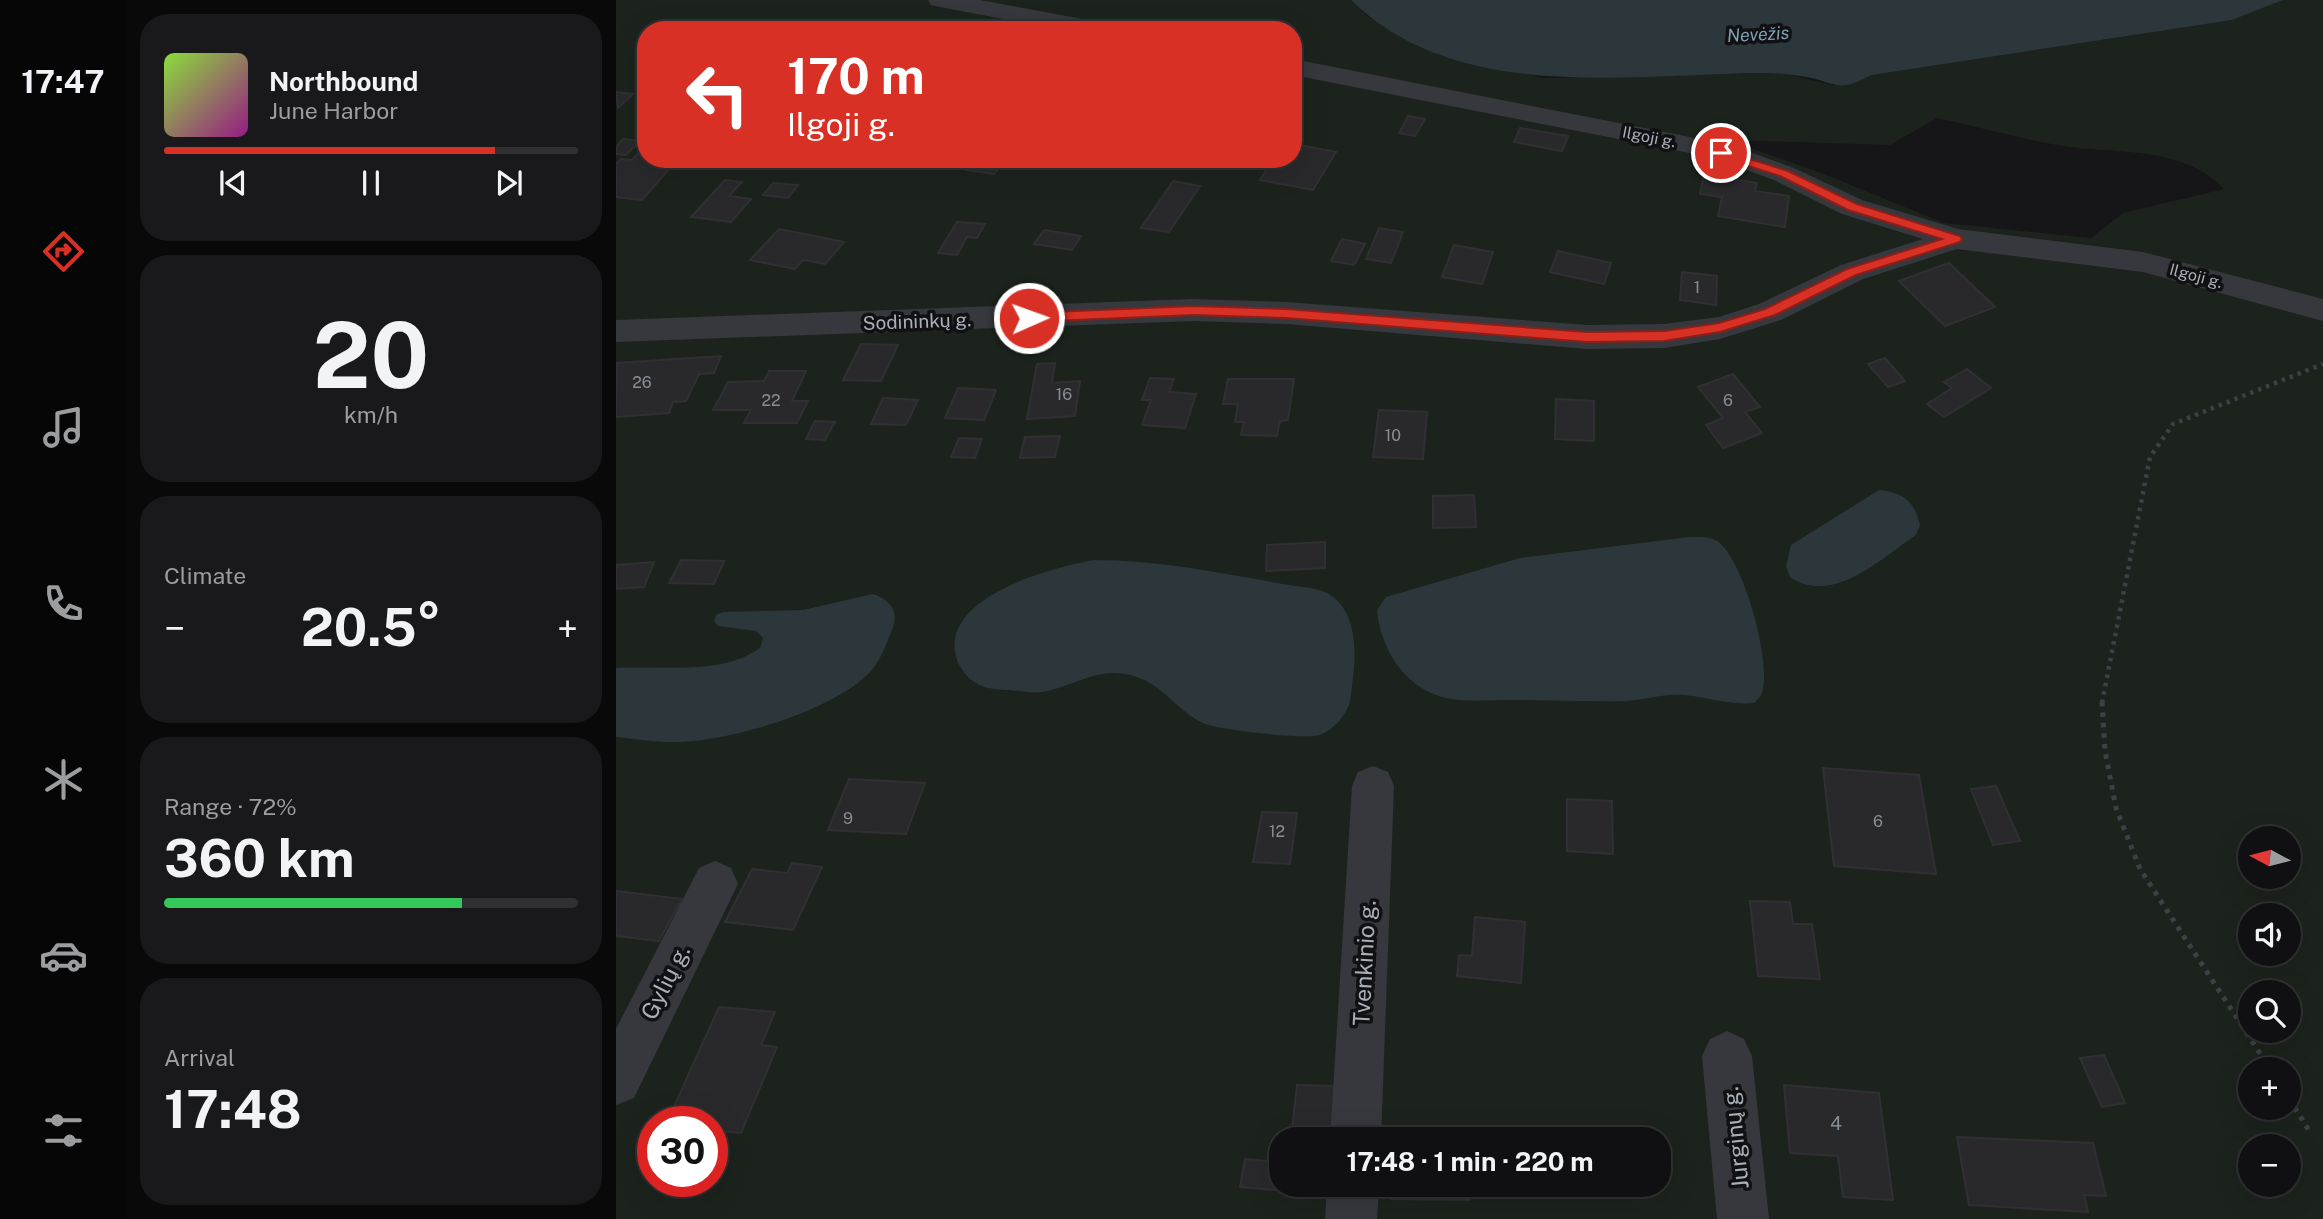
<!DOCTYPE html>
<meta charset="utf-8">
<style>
:root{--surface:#101012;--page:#19191b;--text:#f1f3f6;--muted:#9c9d9f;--line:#303032;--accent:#d93025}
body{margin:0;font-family:"Public Sans",sans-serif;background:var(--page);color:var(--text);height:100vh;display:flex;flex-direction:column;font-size:26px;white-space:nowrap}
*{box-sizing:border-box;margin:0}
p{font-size:23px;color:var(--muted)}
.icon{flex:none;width:38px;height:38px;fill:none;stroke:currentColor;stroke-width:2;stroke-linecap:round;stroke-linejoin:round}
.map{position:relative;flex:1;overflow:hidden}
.details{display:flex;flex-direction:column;gap:14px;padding:14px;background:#09090a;width:490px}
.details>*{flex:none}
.top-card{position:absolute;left:21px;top:21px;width:665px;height:147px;border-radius:28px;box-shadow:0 7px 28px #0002,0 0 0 2px var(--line);background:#d93025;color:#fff;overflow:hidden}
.needle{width:46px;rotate:277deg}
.tools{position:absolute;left:1622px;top:826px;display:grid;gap:14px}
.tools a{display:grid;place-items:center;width:63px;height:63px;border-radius:50%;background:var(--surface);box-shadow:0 7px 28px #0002,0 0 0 2px var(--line);font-size:35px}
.speed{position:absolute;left:21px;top:1106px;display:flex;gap:14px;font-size:35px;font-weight:700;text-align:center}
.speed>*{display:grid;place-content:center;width:91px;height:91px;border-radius:50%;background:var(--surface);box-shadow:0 7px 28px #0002,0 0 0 2px var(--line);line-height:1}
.speed .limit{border:10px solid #d22;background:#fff;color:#111}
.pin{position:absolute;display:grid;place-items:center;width:60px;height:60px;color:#fff;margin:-30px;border:4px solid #fff;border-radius:50%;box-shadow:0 2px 7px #0007}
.me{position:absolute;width:77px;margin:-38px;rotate:88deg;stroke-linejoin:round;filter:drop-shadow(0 0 5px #0008)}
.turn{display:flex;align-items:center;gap:24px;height:147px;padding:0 35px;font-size:32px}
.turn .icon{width:91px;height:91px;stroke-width:2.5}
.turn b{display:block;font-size:49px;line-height:60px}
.big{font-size:52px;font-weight:700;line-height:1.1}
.details .widget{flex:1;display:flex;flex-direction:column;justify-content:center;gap:10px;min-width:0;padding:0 24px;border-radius:28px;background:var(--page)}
.details .dial{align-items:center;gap:0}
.dial b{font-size:91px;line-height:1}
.song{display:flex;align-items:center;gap:21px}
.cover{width:84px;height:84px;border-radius:10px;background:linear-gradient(135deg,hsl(90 70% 55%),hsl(310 70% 35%))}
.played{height:7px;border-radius:4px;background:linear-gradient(90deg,var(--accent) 80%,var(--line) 80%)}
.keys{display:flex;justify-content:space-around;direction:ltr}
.heat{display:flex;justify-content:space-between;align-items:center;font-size:38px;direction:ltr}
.charge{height:10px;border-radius:5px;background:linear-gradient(90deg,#34c759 72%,var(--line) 0)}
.trip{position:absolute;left:653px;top:1127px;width:402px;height:70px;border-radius:28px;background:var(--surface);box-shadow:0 7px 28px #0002,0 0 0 2px var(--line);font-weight:700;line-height:70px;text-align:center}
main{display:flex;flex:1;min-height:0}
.tab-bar{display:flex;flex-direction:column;width:126px;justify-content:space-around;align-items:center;background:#060607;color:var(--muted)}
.tab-bar .icon{width:49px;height:49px}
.tab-bar .active{color:var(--accent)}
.tab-bar b{font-size:32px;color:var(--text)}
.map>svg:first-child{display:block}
.green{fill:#1c231c;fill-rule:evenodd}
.water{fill:#2c373c}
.building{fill:#29292c;stroke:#303034;stroke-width:2}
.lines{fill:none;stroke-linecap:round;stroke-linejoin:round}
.path-far1{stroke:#3d4044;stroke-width:4.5;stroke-dasharray:3.5 5;stroke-linecap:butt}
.path{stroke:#3d4044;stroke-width:5;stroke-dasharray:4.5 6;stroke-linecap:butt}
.minor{fill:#37383d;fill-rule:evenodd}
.route{fill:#d93025;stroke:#8d1f18;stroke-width:2}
.labels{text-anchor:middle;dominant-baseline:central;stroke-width:7;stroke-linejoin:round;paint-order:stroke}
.far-street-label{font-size:16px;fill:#a8afb8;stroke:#111113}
.number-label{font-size:16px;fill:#888d94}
.far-water-label{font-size:18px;font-style:italic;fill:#7fa1b3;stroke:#111113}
.street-label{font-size:19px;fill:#a8afb8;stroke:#111113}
.near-number-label{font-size:19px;fill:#888d94}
.near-street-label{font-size:23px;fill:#a8afb8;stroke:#111113}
</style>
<main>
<nav class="tab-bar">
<b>17:47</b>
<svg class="icon active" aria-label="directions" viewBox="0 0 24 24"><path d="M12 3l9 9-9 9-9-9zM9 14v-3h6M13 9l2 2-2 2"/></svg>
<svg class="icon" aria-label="music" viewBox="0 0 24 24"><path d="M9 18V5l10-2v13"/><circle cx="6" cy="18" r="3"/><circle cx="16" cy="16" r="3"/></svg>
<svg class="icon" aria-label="phone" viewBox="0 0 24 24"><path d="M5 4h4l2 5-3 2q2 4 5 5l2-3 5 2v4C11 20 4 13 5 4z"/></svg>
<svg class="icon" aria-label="climate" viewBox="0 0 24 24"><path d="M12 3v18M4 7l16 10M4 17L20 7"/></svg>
<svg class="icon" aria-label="car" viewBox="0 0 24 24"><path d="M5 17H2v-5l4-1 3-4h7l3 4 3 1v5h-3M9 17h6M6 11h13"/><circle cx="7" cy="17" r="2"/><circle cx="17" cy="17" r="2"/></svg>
<svg class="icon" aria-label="filters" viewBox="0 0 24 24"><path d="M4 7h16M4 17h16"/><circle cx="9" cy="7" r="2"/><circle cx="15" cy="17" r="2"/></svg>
</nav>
<section class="details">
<div class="widget">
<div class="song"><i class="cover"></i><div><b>Northbound</b><p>June Harbor</p></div></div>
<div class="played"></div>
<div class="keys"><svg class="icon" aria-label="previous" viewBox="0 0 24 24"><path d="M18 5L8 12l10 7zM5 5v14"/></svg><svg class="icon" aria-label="pause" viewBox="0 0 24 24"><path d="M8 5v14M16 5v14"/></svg><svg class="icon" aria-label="next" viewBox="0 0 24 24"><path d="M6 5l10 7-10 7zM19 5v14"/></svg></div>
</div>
<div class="widget dial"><b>20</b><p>km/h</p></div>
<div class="widget"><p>Climate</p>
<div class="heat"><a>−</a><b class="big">20.5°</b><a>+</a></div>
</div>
<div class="widget"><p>Range · 72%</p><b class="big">360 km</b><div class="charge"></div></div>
<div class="widget"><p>Arrival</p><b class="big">17:48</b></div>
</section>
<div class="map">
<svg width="1707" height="1219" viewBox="0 0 1707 1219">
<rect width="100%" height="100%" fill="#161618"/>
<path class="green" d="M0,0H735L752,17L926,78L1166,73L1216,85H1231L1256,75L1616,20L1667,0H1707V1219H0ZM30,30H677V159H30ZM1321,118C1363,127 1405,139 1447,146C1500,154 1569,146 1608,189L1507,213L1475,238L1328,223L1203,172L1111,140L1274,145ZM1634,838H1673V877H1634ZM1634,915H1673V954H1634ZM1634,992H1673V1031H1634ZM1634,1069H1673V1108H1634ZM37,1122H96V1181H37ZM665,1139H1043V1185H665ZM1634,1146H1673V1185H1634Z"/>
<g class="water">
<path d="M735,0H1667L1616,20L1256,75C1248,78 1239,84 1231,85C1221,87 1210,82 1200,79C1183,75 1165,73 1148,73C1013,74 841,104 735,0Z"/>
<path d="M1263,490C1287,492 1299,502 1304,525L1300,535C1264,559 1217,606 1174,577L1170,566L1175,545Z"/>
<path d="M1074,537C1083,537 1093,536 1101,541C1127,557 1158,667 1145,695C1145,696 1139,702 1138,703C1109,706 1082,693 1053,695C1039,696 1025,700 1011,701C972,702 932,700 893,700C871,700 844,703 823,696C787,685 764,646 761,610L770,597L904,558Z"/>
<path d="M478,560C542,560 605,573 667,584C681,587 702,587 713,594C743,613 740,656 736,686C735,693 735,701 732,707C726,720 713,735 697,736C681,738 602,730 587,723C561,711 548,685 518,676C482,665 458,687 426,692C416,693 404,691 394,690C385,690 371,689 363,685C350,678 341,665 339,652C330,595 438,567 478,560Z"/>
<path d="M257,594C274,600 284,611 276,630C269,646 264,664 250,676C211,712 117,740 65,742C43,743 21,739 0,737V668C45,665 105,676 144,648L147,638L140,631L102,626L98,621L100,615L107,612L187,610Z"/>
</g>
<g class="building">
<path d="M0,92L17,94L2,108Z"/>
<path d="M792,116L809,119L799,136L783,133Z"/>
<path d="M904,128L952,136L946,151L898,142Z"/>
<path d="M7,139L24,141L10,155L0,154V147Z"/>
<path d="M677,144L720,152L697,190L644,180L657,159H677Z"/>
<path d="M27,148H30V159H62L26,200L0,197V164L5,159L16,160Z"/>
<path d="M359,159H390L378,174L350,170Z"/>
<path d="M1088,174L1141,183L1139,191L1173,196L1169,227L1102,216L1106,197L1084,194Z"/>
<path d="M109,180L126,182L113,196L135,199L115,222L75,217Z"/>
<path d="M557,181L584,186L553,232L525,228Z"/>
<path d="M157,183L182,185L172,198L147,195Z"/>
<path d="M341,222L369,224L361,238L351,237L341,255L322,253Z"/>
<path d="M763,228L787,232L775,263L750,259Z"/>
<path d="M163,229L228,242L209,264L187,260L179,269L134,260Z"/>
<path d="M428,230L465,236L456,250L418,244Z"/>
<path d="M726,239L749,244L738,265L715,261Z"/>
<path d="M838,245L877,252L866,284L826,277Z"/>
<path d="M942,251L995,263L988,284L934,272Z"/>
<path d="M1333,263L1379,307L1329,326L1283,281Z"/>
<path d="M1066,272L1101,276L1100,305L1064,300Z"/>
<path d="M245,344L282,345L265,381L227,380Z"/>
<path d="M105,356L98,373L83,374L70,401L57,402L53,413L0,417L1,363Z"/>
<path d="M1269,358L1289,381L1272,387L1252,364Z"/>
<path d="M439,363L436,383L464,381L459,416L411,419L421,364Z"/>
<path d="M1351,369L1375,388L1328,417L1311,404L1336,388L1328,382Z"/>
<path d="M153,371H190L176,401H192L181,423H128L135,410H97L112,382L148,381Z"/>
<path d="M1117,374L1144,407L1129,412L1146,433L1107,448L1090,425L1107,418L1082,387Z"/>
<path d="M534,378L558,379L553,392L580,394L569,428L526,425L535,400H526Z"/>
<path d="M612,379H678L672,420L664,421L661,436L625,435L628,422H619L622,404H607Z"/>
<path d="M342,388L380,390L368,420L329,418Z"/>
<path d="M267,398L302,400L290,425L255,424Z"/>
<path d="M940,399L978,401V441L939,439Z"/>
<path d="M763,410L811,412L807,459L757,457Z"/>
<path d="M199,421L219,422L209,440L190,439Z"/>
<path d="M444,436L439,457L404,458L409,437Z"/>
<path d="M343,438L366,439L359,458L335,457Z"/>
<path d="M858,495L860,527L817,528V496Z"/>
<path d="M709,542V568L650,571L651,545Z"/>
<path d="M65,560L108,561L98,584L53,583Z"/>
<path d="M38,562L28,587L0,589V565Z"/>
<path d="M1207,768L1303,775L1320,874L1218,866Z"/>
<path d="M233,779L309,783L290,834L212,830Z"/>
<path d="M1380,786L1404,841L1377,845L1355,789Z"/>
<path d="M951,799L996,801L997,854L951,851Z"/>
<path d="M646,812L681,813L674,864L637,862Z"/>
<path d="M176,863L206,867L177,930L109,922L136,869L171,873Z"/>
<path d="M0,891L66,899L43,941L0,936Z"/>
<path d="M1134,901L1174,902L1177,924H1196L1204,979L1142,976Z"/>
<path d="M859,917L909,922L905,983L841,976L843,955L856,956Z"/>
<path d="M103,1007L159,1012L145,1045L161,1047L125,1133L96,1130V1122H51Z"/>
<path d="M1488,1055L1509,1103L1486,1107L1464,1058Z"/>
<path d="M681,1085L720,1086L716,1139H675Z"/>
<path d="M1168,1085L1263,1093L1277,1200L1227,1197L1222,1156L1174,1153Z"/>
<path d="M1341,1137L1477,1143L1490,1196L1468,1195L1472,1212L1353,1205Z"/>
<path d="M629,1159L665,1162V1185H671L670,1191L624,1187Z"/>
<path d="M776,1185H854V1200L776,1199Z"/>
</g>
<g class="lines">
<path class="path-far1" d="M1486,703L1534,457L1557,424L1707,364"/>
<g class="path">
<path d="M1486,702L1489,751L1500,808L1524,869L1654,1069"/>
<path d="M1673,1099L1694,1132"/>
</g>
<g class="minor">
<path d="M312,0H364L488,23L497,25L500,30H446L324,7L315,5Z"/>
<path d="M677,59L1069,136L1134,152L1178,168L1246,200L1342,229L1527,252L1707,299V321L1527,272L1341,249L1247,279L1165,320L1104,339L1048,348L971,349L670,324L577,321L0,342V320L577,299L670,302L971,325L1048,324L1103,317L1143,304L1225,265L1307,239L1226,214L1158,180L1114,164L1069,152L677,75Z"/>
<path d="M757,766L772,772L778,786L765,1139H714L736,786L742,772Z"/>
<path d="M99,861L115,868L122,884L18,1098L0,1105V1029L83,868Z"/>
<path d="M1111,1031L1128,1039L1136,1056L1153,1219H1101L1086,1056L1094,1039Z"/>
<path d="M711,1185H763L761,1219H709Z"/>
</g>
</g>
<path class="route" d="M1105,150L1172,171L1241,204L1344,236L1346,239L1344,242L1240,275L1159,315L1104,332L1048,341L971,342L670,318L577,315L413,322L406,318L413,313L577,306L670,309L971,332L1048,331L1103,323L1149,309L1231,269L1326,239L1232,210L1164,176L1101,156V151Z"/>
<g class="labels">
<g class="far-street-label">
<text transform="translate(1033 137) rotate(11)">Ilgoji g.</text>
<text transform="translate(1580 276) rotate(15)">Ilgoji g.</text>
</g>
<g class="number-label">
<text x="1081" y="287">1</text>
<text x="26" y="382">26</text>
<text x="448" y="394">16</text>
<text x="155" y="400">22</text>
<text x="1112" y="400">6</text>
<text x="777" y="435">10</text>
<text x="232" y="818">9</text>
<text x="1262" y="821">6</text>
<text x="661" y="831">12</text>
</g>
<g class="far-water-label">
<text transform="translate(1142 34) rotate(-3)">Nevėžis</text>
</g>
<g class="street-label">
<text transform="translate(301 321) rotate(-2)">Sodininkų g.</text>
</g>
<g class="near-number-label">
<text x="1220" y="1123">4</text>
</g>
<g class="near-street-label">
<text transform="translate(748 963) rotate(-87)">Tvenkinio g.</text>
<text transform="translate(49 982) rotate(-63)">Gylių g.</text>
<text transform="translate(1119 1138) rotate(-96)">Jurginų g.</text>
</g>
</g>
</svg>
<div class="tools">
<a><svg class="needle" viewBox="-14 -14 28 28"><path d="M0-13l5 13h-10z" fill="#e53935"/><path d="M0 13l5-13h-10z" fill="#9c9d9f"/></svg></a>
<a><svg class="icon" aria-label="sound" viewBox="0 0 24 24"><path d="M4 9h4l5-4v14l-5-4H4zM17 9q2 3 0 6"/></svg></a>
<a><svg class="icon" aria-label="search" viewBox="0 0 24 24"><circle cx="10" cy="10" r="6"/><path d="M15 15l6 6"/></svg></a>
<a>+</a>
<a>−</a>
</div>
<div class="speed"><div class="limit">30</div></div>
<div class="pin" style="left:1105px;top:153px;background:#d93025"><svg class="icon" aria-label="arrive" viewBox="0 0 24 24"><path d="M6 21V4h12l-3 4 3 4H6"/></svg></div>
<svg class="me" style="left:413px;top:318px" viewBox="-20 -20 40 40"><circle r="17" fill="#d93025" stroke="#fff" stroke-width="3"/><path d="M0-11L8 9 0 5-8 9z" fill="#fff"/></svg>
<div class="trip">17:48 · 1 min · 220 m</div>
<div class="top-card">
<div class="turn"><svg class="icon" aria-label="left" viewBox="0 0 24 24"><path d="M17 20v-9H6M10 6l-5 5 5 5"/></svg><div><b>170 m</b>Ilgoji g.</div></div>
</div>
</div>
</main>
